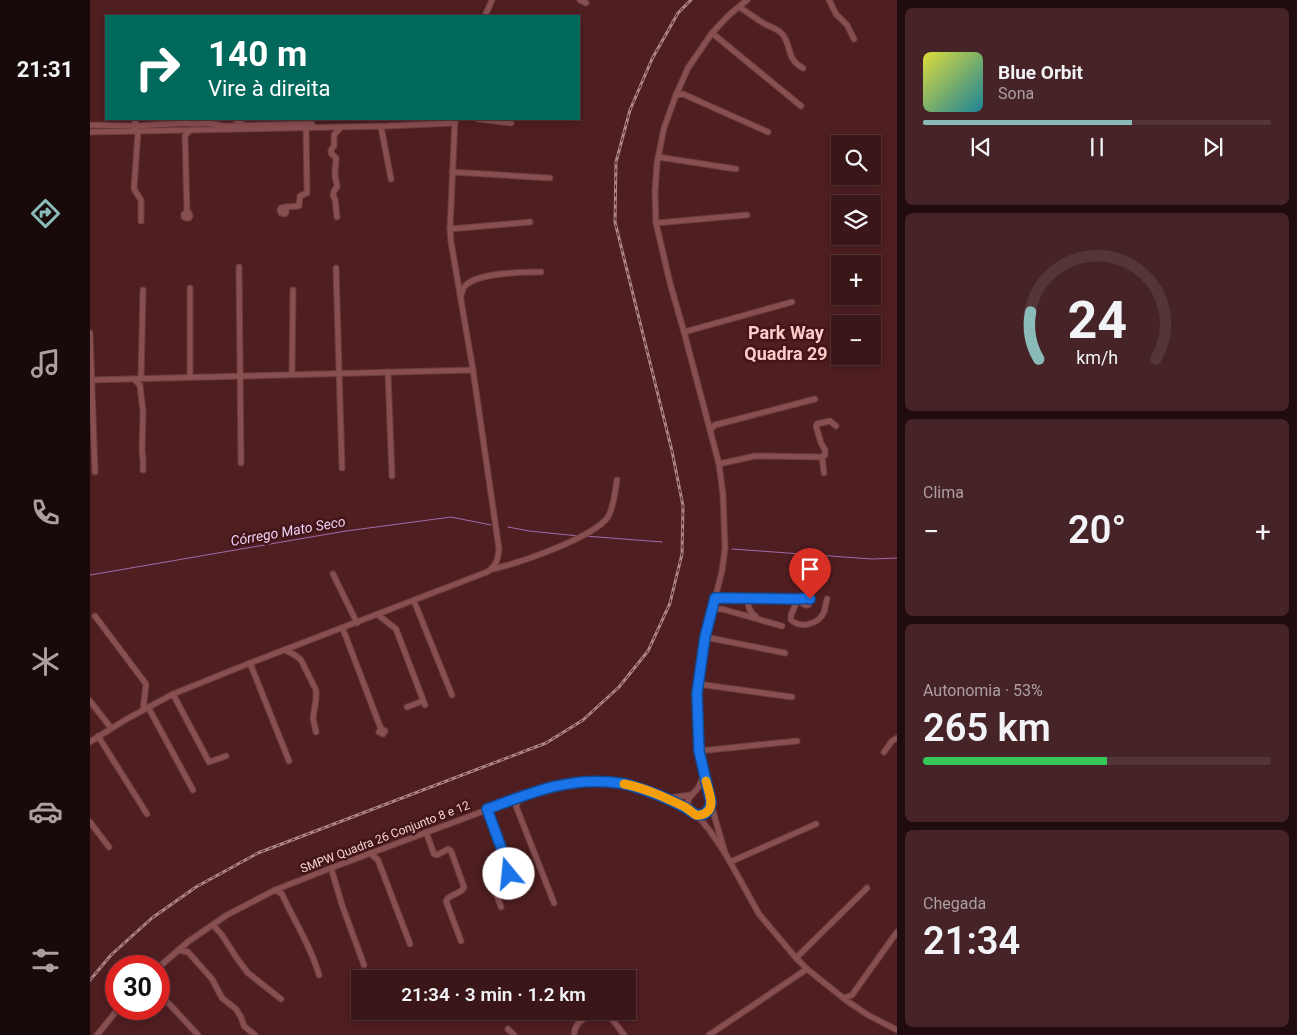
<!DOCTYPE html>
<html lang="pt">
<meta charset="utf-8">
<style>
:root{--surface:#3b1619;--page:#462326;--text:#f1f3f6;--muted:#ac9fa2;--line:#543538;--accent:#8bbbb9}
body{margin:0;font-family:Roboto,sans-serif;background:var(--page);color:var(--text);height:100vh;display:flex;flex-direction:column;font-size:19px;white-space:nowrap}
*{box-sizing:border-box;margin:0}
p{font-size:16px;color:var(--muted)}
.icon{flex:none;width:28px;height:28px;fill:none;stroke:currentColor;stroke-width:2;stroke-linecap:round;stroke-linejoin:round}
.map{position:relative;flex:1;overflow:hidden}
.panel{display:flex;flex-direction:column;gap:8px;padding:8px;background:#200c0e;width:400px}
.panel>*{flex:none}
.hud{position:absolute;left:15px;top:15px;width:475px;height:105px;border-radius:0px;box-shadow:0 2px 8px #0003,0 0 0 1px var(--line);background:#00695c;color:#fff;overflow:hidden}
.fabs{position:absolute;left:741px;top:135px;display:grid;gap:10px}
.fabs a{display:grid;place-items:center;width:50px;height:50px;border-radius:0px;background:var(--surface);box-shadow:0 2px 8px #0003,0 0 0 1px var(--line);font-size:25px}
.speed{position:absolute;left:15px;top:955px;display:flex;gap:10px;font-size:25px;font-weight:700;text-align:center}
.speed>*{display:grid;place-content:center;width:65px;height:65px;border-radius:50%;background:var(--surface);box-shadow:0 2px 8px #0003,0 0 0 1px var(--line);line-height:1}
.speed .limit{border:8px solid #d22;background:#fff;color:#111}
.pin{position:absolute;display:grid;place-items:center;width:42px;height:42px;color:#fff;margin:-51px -21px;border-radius:50% 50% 50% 0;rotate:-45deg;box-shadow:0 0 5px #0007}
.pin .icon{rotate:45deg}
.me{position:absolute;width:55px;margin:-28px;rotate:343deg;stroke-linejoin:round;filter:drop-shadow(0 0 4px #0008)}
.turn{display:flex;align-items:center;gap:18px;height:105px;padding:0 20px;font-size:22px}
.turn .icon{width:65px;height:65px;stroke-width:2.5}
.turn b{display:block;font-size:35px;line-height:42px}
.big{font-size:38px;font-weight:600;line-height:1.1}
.panel .card{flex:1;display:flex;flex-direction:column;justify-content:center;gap:8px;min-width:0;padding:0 18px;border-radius:8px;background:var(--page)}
.panel .dial{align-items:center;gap:0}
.dial svg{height:130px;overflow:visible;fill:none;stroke:var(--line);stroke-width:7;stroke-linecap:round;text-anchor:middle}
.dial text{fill:var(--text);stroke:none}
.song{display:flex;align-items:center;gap:15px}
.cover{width:60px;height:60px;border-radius:8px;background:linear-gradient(135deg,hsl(60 70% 55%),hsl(190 70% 35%))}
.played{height:5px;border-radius:2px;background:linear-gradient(90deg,var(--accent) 60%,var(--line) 60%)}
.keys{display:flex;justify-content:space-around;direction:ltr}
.heat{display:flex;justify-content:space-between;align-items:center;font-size:28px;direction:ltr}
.charge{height:8px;border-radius:4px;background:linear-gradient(90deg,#34c759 53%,var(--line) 0)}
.trip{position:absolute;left:261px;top:970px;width:285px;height:50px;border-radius:0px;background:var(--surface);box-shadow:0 2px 8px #0003,0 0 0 1px var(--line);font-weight:600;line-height:50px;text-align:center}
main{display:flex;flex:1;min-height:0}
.tab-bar{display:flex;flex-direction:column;width:90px;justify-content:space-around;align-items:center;background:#18090a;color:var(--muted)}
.tab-bar .icon{width:35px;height:35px}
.tab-bar .selected{color:var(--accent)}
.tab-bar b{font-size:22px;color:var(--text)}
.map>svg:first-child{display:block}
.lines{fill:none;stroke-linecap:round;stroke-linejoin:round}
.stream{stroke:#9e6cac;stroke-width:1}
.minor-casing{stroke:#6a3b3e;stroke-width:7}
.minor{stroke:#884f51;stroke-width:5}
.rail-casing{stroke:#ad8586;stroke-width:3}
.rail{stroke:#431418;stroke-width:1;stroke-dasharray:4;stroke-linecap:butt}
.route-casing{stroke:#114b97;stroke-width:12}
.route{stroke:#1a73e8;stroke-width:9}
.slow{stroke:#f59e0b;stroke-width:9}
.labels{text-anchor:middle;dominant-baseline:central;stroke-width:5;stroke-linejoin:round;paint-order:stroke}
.street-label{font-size:12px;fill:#f5d4d4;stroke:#431418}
.water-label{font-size:14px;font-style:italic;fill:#edd1f5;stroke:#431418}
.district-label{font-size:18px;font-weight:bold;fill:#fdcac9;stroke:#431418}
</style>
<main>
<nav class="tab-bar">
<b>21:31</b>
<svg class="icon selected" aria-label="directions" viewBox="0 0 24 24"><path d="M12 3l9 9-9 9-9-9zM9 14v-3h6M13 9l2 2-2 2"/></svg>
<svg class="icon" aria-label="music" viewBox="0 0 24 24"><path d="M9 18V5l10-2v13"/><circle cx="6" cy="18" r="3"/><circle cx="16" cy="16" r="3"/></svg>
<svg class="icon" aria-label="phone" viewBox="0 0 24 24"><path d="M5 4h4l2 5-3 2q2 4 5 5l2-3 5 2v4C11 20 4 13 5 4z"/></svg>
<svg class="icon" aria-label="climate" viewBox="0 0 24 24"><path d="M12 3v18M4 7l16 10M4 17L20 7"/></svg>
<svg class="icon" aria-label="car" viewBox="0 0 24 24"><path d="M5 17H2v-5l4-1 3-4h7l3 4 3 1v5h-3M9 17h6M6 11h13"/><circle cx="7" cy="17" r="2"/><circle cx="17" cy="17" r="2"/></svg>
<svg class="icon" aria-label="filters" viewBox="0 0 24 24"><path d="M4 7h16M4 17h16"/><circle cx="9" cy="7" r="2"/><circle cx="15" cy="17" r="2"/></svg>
</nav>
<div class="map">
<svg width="807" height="1035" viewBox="0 0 807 1035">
<rect width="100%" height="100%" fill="#4f1e21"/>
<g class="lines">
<g class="stream">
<path d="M418,527L439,531L489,536"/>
<path d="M495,536L572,542"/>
<path d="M642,549L782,559L807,558"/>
<path d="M0,575L256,531L361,517L401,525"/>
</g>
<defs>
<g id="minor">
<path d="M490,0L496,3"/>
<path d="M739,0L746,14L757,25L764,39"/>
<path d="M649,7C657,12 665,18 673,23C679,27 688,28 693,35C702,47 696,59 713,68"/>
<path d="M395,16L402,0"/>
<path d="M622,33L711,106"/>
<path d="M586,95L593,94L678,132"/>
<path d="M145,119L153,125"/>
<path d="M388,119L421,123"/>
<path d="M0,125L45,126L97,123L107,124L118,123L134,126L222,124"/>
<path d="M290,126L292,132L301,179"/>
<path d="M45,129V119"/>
<path d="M48,131L44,189L51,200V221"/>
<path d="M0,132L297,126L365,123"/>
<path d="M568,157L646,169"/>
<path d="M362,172L460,178"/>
<path d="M196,207L209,206L210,196L217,193V191L216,128"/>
<path d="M196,207V213L194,214L191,213L190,210L191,208Z"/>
<path d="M97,212L95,136L100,130"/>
<path d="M97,212L99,213L100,216L99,218H96L94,217V214Z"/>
<path d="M247,217L245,199L243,196L244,191L247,187C247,182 245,179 245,175C245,168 246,164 246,158L241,153V150L244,146V135L251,127"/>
<path d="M566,223L657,215"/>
<path d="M360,229L440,222"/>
<path d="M149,267L151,463"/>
<path d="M246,268L252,468"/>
<path d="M371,296C372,292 373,287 376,285C389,273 434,272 451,272"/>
<path d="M594,332L702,302"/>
<path d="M0,333L5,472"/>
<path d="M298,372L302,476"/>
<path d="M202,374L203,290"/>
<path d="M100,377V288"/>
<path d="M51,378L53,290"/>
<path d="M44,379L50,385L53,412L52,451L53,460V470"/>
<path d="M0,380L383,370"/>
<path d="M620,430L625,425L725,399"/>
<path d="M732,457L735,455V450L731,443L726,426L727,424L740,421L746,426"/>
<path d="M629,464L665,456L732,457L734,473"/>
<path d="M403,569C429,563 503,538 518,517C524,506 525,492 527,480"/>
<path d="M243,574L267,623"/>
<path d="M625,597L708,599L717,597L720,599V602L718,605H715L712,603L711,598"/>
<path d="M658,598C658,607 659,611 666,617"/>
<path d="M708,599L701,615V620C711,629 729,624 734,612C735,608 736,603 737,599"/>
<path d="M324,601L362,695"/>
<path d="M622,609H632L692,626"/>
<path d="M288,615L306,629L335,705"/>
<path d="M5,616L56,684L53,710"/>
<path d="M253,629L291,729L295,731L293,734L289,732L291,729"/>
<path d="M615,637L695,653"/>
<path d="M195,650L205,655L211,660L226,690V699L223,718L226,732"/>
<path d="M160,663L199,761"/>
<path d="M608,685H615L702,697"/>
<path d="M83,694L119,762L136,756"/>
<path d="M0,701L21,728"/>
<path d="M58,707L103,790"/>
<path d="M317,707L333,701"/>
<path d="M8,736L57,814"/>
<path d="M0,742L35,720L83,694L160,663L397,572C406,566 408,560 409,549L383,370L361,242L360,229L365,119"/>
<path d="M609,751L707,741"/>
<path d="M794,752L802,741L807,738"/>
<path d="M430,797L426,806L464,903"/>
<path d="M579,798L600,795"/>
<path d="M397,809L420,872L418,875L402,880V882L411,907"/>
<path d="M599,809C595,795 604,796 609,786C611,783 612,778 614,774"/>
<path d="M607,815C615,815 619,811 621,803"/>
<path d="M0,822L19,847"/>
<path d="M336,832L344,854L347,855L358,849L361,851L374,887C371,895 360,893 356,901L371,941"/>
<path d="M280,853L288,860L320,944"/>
<path d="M635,853L619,797L609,751L607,693L615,637L632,571L635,548L633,495L629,464L594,332L580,283L566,223L565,192L567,163L574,128L586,95L598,68L622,33L639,15L657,0"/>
<path d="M640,862L726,824"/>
<path d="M241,868L252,905L274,965"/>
<path d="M185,890L192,894C204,921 221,946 229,975"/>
<path d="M123,925L132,935L148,960L158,973L191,999"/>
<path d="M88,950L98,952L122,979L132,998L146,1009L151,1017L154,1026L165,1035"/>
<path d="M706,958L777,888"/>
<path d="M69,967L99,941L137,915L185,890L241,868L461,786L486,782L511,781L536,784L557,790L599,809L607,815L620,831L635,853L669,914L706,958L717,969L757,1001L778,1015L807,1030"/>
<path d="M69,993L108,1035"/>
<path d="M754,998L762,995L807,932"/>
<path d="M509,1011C523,1017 525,1023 534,1035"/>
<path d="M418,1029L424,1035"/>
<path d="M7,1035L28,1009"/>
<path d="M484,1035C484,1022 497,1016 508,1011"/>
<path d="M619,1035L717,969"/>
</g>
</defs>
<use href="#minor" class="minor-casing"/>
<use href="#minor" class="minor"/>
<defs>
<path id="rail" d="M0,980L21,955L62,918L106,887L168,853L456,743L493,720L529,687L558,651L580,603L592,554L593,506L582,451L525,222L526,162L540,110L562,59L588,13L601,0"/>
</defs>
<use href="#rail" class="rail-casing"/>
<use href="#rail" class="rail"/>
</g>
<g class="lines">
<defs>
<path id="route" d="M419,874L420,872L397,809C439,794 474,778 520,782C526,783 533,783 539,785C559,791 578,798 596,808C600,810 604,815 609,815C617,815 620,809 621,802L609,751L607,693L615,637L625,598L708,599L717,598L720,599"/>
</defs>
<use href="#route" class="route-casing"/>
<use href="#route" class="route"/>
<path class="slow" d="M534,784C555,788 574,797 593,806C598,808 602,813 606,815C611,816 618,813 620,808C623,801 618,789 616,781"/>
</g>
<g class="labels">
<g class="street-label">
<text transform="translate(295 837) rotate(-21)">SMPW Quadra 26 Conjunto 8 e 12</text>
</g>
<g class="water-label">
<text transform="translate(198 531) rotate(-10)">Córrego Mato Seco</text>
</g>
<g class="district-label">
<text x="696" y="332">Park Way<tspan x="696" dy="21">Quadra 29</tspan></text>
</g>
</g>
</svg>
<div class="fabs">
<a><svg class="icon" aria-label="search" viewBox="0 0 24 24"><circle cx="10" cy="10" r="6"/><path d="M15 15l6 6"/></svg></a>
<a><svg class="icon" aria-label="layers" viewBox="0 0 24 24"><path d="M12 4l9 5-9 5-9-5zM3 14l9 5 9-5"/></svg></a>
<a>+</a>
<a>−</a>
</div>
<div class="speed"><div class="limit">30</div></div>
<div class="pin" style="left:720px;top:599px;background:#d93025"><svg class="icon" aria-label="arrive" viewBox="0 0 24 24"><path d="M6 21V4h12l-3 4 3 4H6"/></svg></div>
<svg class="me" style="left:419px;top:874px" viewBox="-20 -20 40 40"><circle r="19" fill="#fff"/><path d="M0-13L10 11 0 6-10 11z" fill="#1a73e8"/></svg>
<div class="trip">21:34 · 3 min · 1.2 km</div>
<div class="hud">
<div class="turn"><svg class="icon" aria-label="right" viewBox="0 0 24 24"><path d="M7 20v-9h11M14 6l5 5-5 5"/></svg><div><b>140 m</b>Vire à direita</div></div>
</div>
</div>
<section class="panel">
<div class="card">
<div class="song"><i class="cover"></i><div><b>Blue Orbit</b><p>Sona</p></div></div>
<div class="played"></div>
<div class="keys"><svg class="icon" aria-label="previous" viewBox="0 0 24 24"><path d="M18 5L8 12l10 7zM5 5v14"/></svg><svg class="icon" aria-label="pause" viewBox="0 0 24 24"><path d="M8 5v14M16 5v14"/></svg><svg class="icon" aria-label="next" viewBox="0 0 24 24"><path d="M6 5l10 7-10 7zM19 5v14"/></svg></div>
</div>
<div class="card dial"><svg viewBox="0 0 100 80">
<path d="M14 69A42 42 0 1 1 86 69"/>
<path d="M14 69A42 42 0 0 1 9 40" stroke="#8bbbb9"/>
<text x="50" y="56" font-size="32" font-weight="700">24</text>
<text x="50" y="72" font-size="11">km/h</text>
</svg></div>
<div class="card"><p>Clima</p>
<div class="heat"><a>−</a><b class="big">20°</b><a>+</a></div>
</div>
<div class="card"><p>Autonomia · 53%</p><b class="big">265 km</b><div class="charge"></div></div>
<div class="card"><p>Chegada</p><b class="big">21:34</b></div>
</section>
</main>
